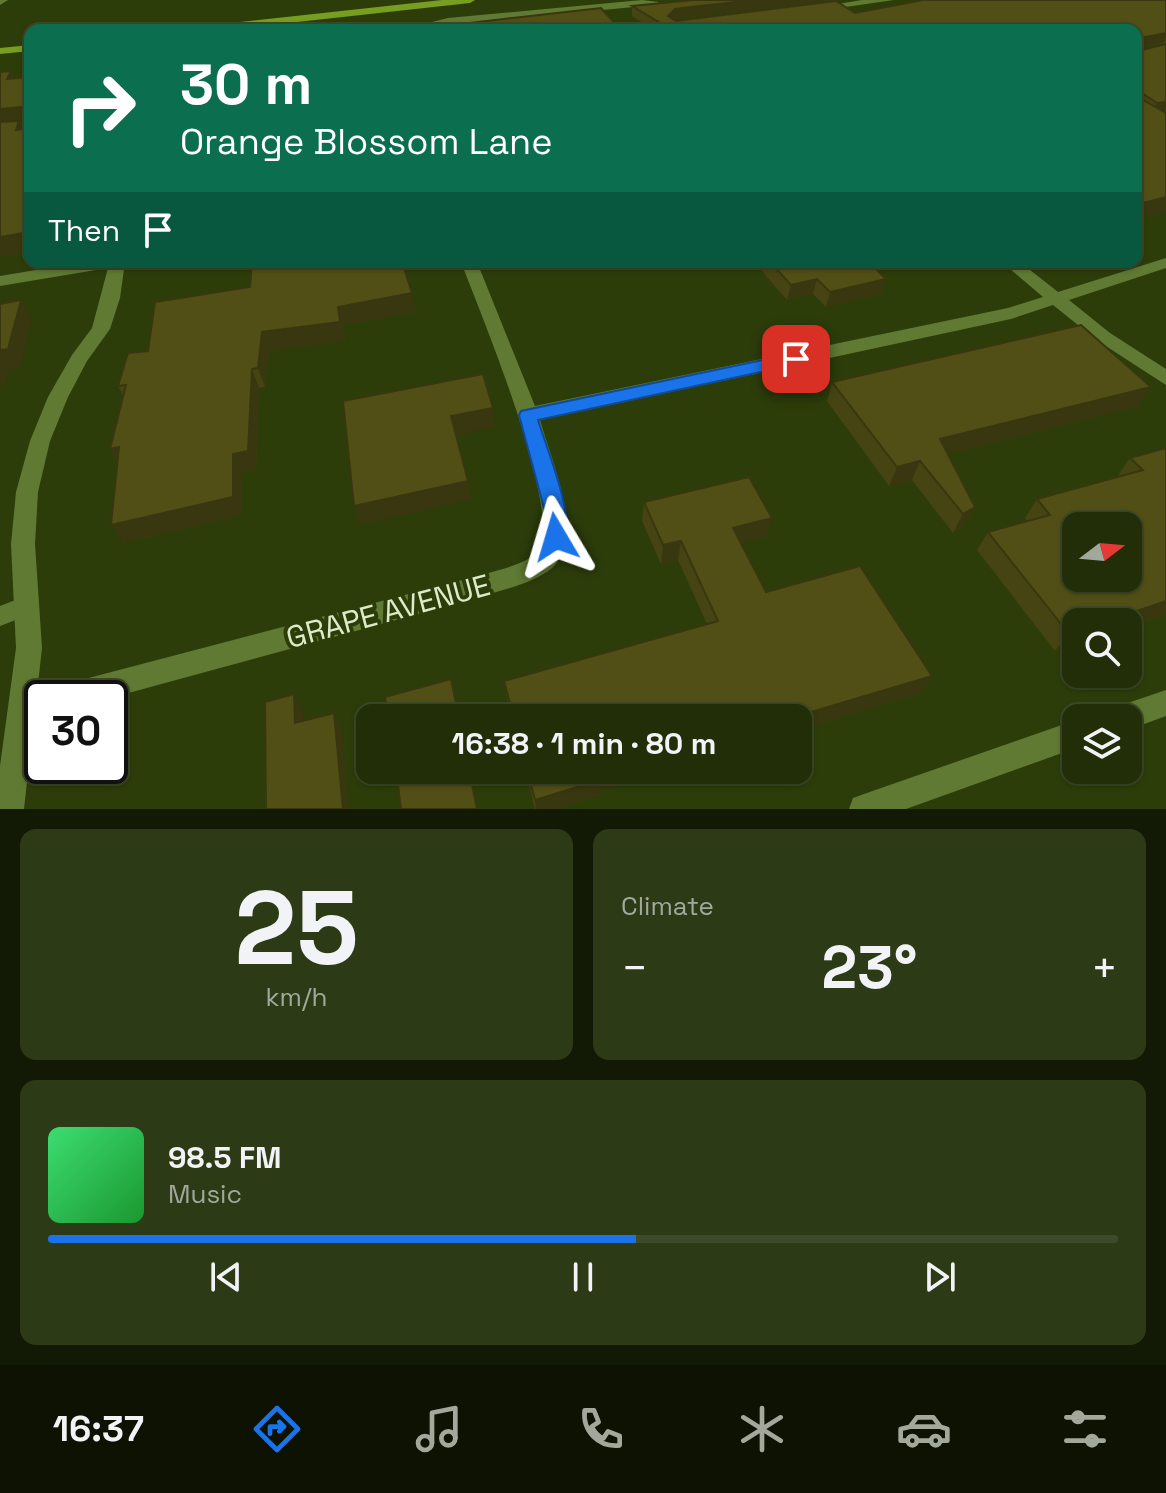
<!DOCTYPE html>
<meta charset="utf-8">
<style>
:root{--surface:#212e08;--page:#2d3a16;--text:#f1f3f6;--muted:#a2a89c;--line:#3e4a29;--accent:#1a73e8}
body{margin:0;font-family:"Space Grotesk",sans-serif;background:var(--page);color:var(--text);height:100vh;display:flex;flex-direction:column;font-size:30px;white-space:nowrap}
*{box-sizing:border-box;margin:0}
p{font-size:26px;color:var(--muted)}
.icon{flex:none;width:44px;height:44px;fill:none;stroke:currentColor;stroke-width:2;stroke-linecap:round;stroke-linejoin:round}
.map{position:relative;height:809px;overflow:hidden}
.details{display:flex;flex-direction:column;gap:20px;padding:20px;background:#121904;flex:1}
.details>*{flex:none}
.hud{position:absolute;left:24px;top:24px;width:1118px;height:244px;border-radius:16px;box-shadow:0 2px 6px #0004,0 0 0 2px var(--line);background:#0b6e4f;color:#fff;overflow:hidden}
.needle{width:52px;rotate:74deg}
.buttons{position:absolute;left:1062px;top:512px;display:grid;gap:16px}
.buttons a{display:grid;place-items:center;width:80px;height:80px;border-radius:16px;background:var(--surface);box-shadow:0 2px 6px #0004,0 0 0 2px var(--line);font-size:40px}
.speed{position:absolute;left:24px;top:680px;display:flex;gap:16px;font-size:40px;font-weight:700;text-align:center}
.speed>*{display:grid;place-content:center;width:104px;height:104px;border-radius:50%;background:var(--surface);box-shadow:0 2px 6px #0004,0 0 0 2px var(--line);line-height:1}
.speed .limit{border:4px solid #111;border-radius:12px;background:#fff;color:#111}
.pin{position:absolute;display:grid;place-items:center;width:68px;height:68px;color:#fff;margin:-34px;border-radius:16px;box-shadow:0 4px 12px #0006}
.me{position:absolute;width:88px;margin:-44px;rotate:353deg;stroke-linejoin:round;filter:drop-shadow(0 0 6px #0008)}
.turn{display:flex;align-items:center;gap:28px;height:168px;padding:0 24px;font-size:36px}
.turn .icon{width:104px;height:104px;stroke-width:2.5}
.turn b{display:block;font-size:56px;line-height:68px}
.then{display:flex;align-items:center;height:76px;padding:0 24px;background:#0003;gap:16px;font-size:30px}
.big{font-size:60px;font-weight:600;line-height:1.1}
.details .tile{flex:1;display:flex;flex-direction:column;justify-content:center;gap:12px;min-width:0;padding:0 28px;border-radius:16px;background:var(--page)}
.details .dial{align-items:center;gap:0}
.dial b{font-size:104px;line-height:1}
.song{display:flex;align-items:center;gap:24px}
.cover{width:96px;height:96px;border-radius:12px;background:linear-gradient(135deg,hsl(140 70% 55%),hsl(130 70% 35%))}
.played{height:8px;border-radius:4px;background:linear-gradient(90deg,var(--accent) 55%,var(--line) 55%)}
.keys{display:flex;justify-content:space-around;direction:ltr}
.heat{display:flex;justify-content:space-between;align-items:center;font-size:44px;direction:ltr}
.details .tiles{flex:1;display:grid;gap:20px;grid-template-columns:1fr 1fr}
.tile:last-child{grid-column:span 2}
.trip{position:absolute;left:356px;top:704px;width:456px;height:80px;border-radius:16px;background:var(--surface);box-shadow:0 2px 6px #0004,0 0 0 2px var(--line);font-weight:600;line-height:80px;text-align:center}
.menu{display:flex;height:128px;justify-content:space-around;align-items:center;background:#0d1203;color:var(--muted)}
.menu .icon{width:56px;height:56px}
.menu .active{color:var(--accent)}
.menu b{font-size:36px;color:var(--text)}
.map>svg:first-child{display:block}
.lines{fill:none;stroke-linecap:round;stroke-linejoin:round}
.lane{fill:#607a33;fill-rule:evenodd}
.street{fill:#607a33;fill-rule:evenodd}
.secondary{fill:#769e20;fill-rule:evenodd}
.wall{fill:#474413}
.shaded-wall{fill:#39370f}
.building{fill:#524f16;stroke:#39370f;stroke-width:2;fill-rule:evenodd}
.route{fill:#1a73e8;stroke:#114b97;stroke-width:2}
.labels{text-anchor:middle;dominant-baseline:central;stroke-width:8;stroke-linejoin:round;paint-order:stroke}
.street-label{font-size:30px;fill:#ddebc9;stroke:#2c3d0a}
</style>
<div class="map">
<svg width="1166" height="809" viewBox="0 0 1166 809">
<rect width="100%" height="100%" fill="#2c3d0a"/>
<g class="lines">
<g class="lane">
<path d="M0,0H8L0,5Z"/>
<path d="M26,596L34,599L37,606L34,613L0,626V606Z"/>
</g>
<g class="street">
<path d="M642,0L659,2L654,5L400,30L448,18Z"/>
<path d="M862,0H894L818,11L813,8Z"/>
<path d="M1166,258V268L1069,300L1110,333L1166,369V385L1098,341L1053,305L1011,319L540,420C550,456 586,538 552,568C533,584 500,590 477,598L110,698H48L52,689L62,685L477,576C494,571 528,565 538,550C564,511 479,310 461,262H477L535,406L1008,308L1043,297L1002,262H1020L1058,292Z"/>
<path d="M84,262H125L120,298L110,329L87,361L68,397L50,441L38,492L35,544L42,648L24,809H0V766L16,648L11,544L16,492L30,441L48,397L72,355L92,328L108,268L0,286V276Z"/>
<path d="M1166,690V716L1128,730V718H1109L1113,708Z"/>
<path d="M1076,720V748L906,809H849L853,798L864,794Z"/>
</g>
<g class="secondary">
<path d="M442,0H475L470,3L224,30H189L194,27Z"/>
<path d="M30,45V51L0,54V48Z"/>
</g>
</g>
<g class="wall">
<path d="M692,0H831L674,19L676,21L1166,0V43L1139,48L1142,50L1166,44V211L1136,219V30H654L632,16V6Z"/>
<path d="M0,72L14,78L30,77V123L21,124L24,129L30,128V252L0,256Z"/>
<path d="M754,262H869L886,279L881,294L826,307L813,294L787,300Z"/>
<path d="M250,287L416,312L343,325L345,340L269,351L265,387L259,388L256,469L241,472L242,515L123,543L118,461L110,449L123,395L118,386L148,351Z"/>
<path d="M832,382L1138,406L948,454L975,507L965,525L953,533L912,480L889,486L827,401Z"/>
<path d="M1166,448V614L1055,651L977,550L988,532L1028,521L1025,518L1037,499L1117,477L1130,458Z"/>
<path d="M644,502L767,537L741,543L766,592L921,693L798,730V718H512L507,698L504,681L707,624L678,560L661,564L642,521Z"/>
<path d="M525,770H667L603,790L602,794L555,809H535Z"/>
</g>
<g class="shaded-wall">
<path d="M752,0H831L675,19L668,16L675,9Z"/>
<path d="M1166,33L1165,42L1136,49L1140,38Z"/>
<path d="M11,71L19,87L7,79Z"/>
<path d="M30,96V120L24,109Z"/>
<path d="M1166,102V113L1151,115L1157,103Z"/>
<path d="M21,107L30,123L21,124L28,137L0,127V109Z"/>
<path d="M1166,197V211L1136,219V205Z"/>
<path d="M30,232V252L0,256V237Z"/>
<path d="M817,279L813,294L787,300L791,285Z"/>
<path d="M886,279L881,294L826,307L830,292Z"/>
<path d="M412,293L416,312L343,325L345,340L269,351L265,387L258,368L262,332L338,307Z"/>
<path d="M21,300L32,319L20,368L9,370L6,384L0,386V350Z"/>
<path d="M252,369L259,388L256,469L241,472L242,515L123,543L111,525L233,454Z"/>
<path d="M1151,387L1138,406L932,458L940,439Z"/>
<path d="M493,408L495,427L454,436L451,416Z"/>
<path d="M119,447L122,467L110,449Z"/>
<path d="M920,461L912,480L889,486L897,467Z"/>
<path d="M468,481L471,500L360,525L354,506Z"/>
<path d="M975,507L965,525L953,533L963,514Z"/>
<path d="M772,518L767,537L729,547L733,528Z"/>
<path d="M681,541L678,560L661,564L663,545Z"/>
<path d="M1166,601V614L1128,626V622H1105Z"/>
<path d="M1076,632V644L1055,651L1069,634Z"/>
<path d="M932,676L921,693L798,730V718H791Z"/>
<path d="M294,694L303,710L304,739L295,723Z"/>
<path d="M334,713L342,729L349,809H343Z"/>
<path d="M619,770H667L603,790L602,794L555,809H536L535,800Z"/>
</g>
<g class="building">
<path d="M693,0H752L675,9L668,16L676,21L836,1L855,13L923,0H1166V33L1140,38L1138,47L1142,50L1166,44V102L1157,103L1136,89V30H672L632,6Z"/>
<path d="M601,8L621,30H445L443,26Z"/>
<path d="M11,71L7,79L30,77V96L24,109L21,107L0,109V72Z"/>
<path d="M1136,96L1166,113V197L1136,205Z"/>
<path d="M19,121L16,130L30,128V232L0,237V122Z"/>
<path d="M252,262H402L412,293L338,307L340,322L262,332L258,368L252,369L248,451L233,454V497L111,525L119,447L110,449L126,385L118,386L128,353L148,351L155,302L250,287Z"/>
<path d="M770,262H869L886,279L830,292L817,279L791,285Z"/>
<path d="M21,300L8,349L0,350V304Z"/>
<path d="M1081,325L1151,387L940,439L975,507L963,514L920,461L897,467L832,382Z"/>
<path d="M483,374L493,408L451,416L468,481L354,506L343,401Z"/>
<path d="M1166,448V601L1105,622H1076V632L1069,634L988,532L1050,515L1037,499L1143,470L1130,458ZM1076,526H1128V578H1076Z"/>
<path d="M749,477L772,518L733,528L766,592L860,566L932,676L791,718H514L504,681L718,621L681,541L663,545L644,502Z"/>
<path d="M451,679L459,718H388L385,697Z"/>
<path d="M294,694L295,723L334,713L343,809H266L265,702Z"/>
<path d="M396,770H469L477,809H401Z"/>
<path d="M527,770H619L602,775L603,779L535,800Z"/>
</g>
<path class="route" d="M796,353L805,359L802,363L538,420C546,447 576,518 564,543L556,545L549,543L544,508L519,415L521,411Z"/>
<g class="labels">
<g class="street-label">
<text transform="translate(388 611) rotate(-15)">GRAPE AVENUE</text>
</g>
</g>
</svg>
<div class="buttons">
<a><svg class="needle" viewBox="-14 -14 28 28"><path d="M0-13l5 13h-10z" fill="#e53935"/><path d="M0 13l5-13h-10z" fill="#a2a89c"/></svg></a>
<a><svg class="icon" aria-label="search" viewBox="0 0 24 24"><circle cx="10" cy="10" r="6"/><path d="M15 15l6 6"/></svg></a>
<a><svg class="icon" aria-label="layers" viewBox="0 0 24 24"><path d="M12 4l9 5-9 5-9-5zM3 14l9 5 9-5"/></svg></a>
</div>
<div class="speed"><div class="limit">30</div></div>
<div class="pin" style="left:796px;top:359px;background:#d93025"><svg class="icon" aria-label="arrive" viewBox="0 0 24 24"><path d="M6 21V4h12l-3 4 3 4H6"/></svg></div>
<svg class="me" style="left:556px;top:537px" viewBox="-20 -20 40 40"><path d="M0-17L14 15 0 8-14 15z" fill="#1a73e8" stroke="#fff" stroke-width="4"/></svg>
<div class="trip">16:38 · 1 min · 80 m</div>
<div class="hud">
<div class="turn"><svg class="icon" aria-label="right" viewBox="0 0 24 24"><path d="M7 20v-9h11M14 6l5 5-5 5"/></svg><div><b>30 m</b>Orange Blossom Lane</div></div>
<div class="then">Then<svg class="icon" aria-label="arrive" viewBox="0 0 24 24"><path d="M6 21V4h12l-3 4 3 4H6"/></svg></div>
</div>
</div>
<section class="details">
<div class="tiles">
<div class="tile dial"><b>25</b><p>km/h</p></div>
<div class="tile"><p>Climate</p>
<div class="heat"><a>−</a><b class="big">23°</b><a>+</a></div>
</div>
<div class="tile">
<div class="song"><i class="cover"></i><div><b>98.5 FM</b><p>Music</p></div></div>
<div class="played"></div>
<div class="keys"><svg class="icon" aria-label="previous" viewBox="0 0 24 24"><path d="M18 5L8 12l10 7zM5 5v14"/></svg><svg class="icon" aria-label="pause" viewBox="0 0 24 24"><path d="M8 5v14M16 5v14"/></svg><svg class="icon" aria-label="next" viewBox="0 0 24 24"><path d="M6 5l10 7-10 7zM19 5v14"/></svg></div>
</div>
</div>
</section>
<nav class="menu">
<b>16:37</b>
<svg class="icon active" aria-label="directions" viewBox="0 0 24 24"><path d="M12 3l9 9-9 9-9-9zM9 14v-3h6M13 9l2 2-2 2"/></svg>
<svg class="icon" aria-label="music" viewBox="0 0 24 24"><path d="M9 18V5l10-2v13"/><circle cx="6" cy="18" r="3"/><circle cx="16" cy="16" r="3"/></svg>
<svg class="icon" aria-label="phone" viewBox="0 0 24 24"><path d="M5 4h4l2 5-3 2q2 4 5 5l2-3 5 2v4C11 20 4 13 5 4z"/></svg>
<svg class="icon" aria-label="climate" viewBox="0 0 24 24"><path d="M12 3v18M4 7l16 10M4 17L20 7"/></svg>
<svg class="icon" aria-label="car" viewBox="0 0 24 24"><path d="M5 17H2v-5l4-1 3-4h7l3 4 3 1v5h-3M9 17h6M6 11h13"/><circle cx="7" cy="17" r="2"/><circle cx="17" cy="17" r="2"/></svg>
<svg class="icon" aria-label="filters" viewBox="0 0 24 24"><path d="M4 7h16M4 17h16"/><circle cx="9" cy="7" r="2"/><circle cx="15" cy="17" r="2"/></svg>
</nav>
